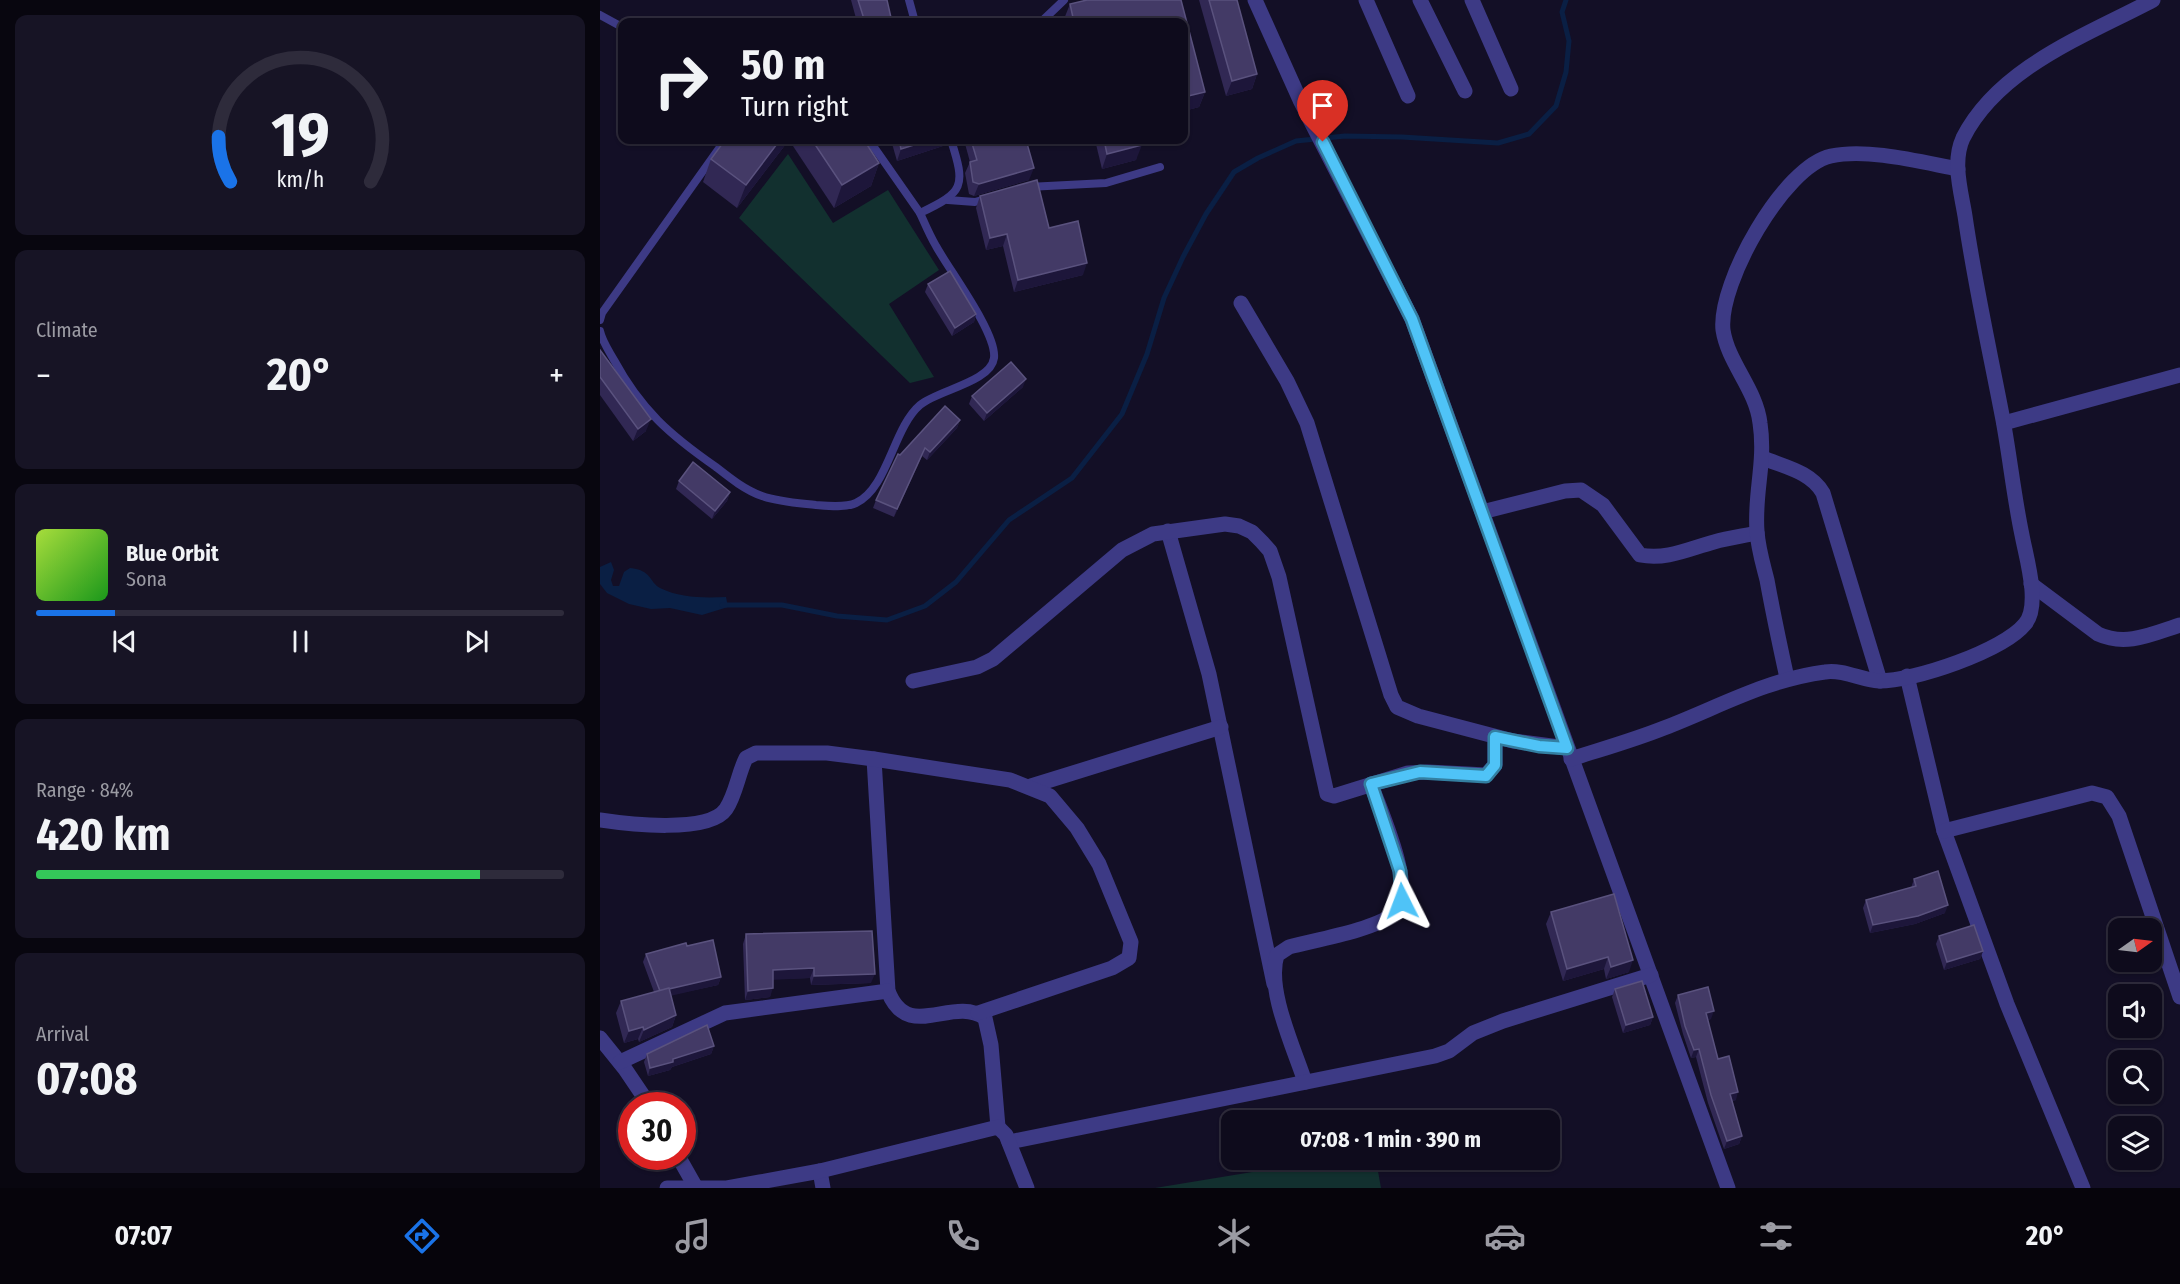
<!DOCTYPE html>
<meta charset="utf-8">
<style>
:root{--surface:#0e0b1c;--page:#171425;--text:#f1f3f6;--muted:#9b9ba3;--line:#2e2b3b;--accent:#1a73e8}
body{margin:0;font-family:"Fira Sans Condensed",sans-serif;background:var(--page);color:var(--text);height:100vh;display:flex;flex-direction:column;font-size:22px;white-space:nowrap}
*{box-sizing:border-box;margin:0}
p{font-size:20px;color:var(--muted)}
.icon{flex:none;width:33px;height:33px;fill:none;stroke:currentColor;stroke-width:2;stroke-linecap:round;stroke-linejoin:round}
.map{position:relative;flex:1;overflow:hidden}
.side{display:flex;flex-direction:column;gap:15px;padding:15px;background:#08060f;width:600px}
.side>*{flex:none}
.guide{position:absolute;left:18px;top:18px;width:570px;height:126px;border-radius:12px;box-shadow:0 2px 4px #0004,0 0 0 2px var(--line);background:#0e0b1c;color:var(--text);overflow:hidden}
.needle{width:39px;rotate:76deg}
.buttons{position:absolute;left:1508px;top:918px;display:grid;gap:12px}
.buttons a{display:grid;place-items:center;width:54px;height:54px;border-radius:12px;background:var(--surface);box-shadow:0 2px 4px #0004,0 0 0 2px var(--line);font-size:30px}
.speed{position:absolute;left:18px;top:1092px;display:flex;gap:12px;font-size:30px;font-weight:700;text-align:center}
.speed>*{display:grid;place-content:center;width:78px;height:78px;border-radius:50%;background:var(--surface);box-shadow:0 2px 4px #0004,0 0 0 2px var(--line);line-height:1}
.speed .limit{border:9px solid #d22;background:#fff;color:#111}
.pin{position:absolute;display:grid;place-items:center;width:51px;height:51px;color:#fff;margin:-62px -26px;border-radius:50% 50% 50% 0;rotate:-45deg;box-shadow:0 0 6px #0007}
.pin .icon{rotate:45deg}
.me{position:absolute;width:66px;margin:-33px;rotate:357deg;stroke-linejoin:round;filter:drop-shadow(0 0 4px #0008)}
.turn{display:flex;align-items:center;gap:21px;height:126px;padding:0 24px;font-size:27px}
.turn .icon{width:78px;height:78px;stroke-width:2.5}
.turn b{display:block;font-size:42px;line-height:51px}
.big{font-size:45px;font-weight:700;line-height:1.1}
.side .tile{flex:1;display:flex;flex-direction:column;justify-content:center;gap:9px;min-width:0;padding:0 21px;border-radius:12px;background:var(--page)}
.side .dial{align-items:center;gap:0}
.dial svg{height:156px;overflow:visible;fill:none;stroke:var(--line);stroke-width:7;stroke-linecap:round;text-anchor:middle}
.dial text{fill:var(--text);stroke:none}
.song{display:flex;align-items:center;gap:18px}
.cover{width:72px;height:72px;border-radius:9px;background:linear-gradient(135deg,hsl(80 70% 55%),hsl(120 70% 35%))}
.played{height:6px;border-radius:3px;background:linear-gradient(90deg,var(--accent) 15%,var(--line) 15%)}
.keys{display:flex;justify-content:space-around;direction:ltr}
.heat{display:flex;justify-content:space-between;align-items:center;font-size:33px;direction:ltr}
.charge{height:9px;border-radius:4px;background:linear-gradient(90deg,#34c759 84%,var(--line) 0)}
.trip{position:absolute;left:621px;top:1110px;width:339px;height:60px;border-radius:12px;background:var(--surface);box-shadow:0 2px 4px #0004,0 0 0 2px var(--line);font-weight:700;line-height:60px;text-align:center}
.tab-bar{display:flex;height:96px;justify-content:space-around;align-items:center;background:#06040b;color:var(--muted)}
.tab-bar .icon{width:42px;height:42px}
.tab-bar .on{color:var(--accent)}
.tab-bar b{font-size:27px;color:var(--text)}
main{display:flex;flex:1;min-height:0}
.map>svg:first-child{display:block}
.green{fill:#12302f}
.water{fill:#0a1f44}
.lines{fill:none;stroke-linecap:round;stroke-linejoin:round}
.stream{stroke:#0a1f44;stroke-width:5}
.lane{stroke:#3d3a85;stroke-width:8}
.street{stroke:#3d3a85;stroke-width:15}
.wall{fill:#312854}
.shaded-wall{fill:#1d163a}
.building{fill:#433a66;stroke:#5a527e;stroke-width:1.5}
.route-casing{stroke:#337fa1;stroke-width:15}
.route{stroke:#4fc3f7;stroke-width:10}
</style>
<main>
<section class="side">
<div class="tile dial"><svg viewBox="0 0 100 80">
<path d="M14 69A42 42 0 1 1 86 69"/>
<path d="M14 69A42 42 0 0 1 8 46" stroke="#1a73e8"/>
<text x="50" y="56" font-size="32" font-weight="700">19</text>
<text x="50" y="72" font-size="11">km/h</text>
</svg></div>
<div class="tile"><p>Climate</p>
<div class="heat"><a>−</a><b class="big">20°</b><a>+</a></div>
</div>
<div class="tile">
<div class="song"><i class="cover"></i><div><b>Blue Orbit</b><p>Sona</p></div></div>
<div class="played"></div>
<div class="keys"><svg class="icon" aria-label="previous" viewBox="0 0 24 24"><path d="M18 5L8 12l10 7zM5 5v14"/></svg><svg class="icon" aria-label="pause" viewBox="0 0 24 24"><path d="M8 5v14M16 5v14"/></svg><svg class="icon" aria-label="next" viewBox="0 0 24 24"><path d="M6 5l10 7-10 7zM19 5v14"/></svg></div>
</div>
<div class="tile"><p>Range · 84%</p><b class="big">420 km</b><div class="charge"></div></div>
<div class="tile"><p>Arrival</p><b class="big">07:08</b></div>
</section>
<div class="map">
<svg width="1580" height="1188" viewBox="0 0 1580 1188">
<rect width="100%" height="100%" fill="#130f26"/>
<g class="green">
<path d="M188,154L233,223L288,190L339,270L289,304L334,377L310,383L139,218Z"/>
<path d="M725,1160H776L781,1188H555Z"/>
</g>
<path class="water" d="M11,562L14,570L11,580L13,586H19L24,572L30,568C52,570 49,582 60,588C80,598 104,598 126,597L128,607L102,615L70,608L51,609L29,604L7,593L0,584V567Z"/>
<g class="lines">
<path class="stream" d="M122,605H182L237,616L287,620L325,606L356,582L409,520L472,478L522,414L547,354L564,298L583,257L606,214L634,172L658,158L696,141L745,136L802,137L898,143L929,134L956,106L966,72L969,41L962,12L966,0"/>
<g class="lane">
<path d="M309,0L315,22"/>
<path d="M0,15L22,27"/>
<path d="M441,22L464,0"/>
<path d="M269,140L320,213"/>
<path d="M428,187L506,183L560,167"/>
<path d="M348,200L375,202L389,198"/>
<path d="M0,320L2,313L125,140"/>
<path d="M0,331C2,341 9,351 14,360C41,410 70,435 116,467C130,478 145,490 162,496C179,502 198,503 216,505C228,506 245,508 256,503C288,488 293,428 320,405C338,390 391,382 394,358C397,333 349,270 336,246C330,236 325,224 320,213C364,192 366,187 351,140"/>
</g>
<g class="street">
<path d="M655,0L700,100L812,319L1128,1188"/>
<path d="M766,0L808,96"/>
<path d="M820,0L865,91"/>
<path d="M872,0L911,89"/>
<path d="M641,303L687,381L707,423L791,695L797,707L818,716L913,741L967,748"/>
<path d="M1404,423L1580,375"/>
<path d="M1163,458C1185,467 1211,472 1223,493L1280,681"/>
<path d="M882,512L965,491L981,490L1003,505L1040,555C1067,560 1088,549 1114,542C1128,538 1143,536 1157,533"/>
<path d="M568,531L609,674L674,984"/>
<path d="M1431,584L1498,634C1526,647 1552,634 1580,625"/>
<path d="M1307,676L1344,831L1407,1004L1483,1188"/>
<path d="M1187,678C1180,646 1173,613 1167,580C1163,564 1158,548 1157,531C1154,493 1166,463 1160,423C1156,389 1128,363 1123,330C1118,283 1184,166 1231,156C1268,148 1321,162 1358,169"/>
<path d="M313,681L377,667L393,659L522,550L553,534L625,524L639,526L652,532L662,542L670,551L679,577L727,794L734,796L808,773L828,772L886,775L895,765V737"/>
<path d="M274,759L288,991C308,1043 352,995 385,1018L391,1045L398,1127"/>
<path d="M971,759C1002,749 1034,740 1064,728C1119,707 1165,680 1225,672C1243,669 1261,680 1279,681C1314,681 1403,651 1425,624C1441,605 1426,557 1422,535C1414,497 1410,458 1403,420C1390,352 1375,285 1365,216C1361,191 1352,162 1363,138C1399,67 1487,35 1553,0"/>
<path d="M431,786L621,727"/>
<path d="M0,820C26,824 109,834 126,809C136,794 138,774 146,758L156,753H227L274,759L410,780L450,796L477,828L499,864L531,942L529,958L512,968L378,1013"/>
<path d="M1344,831L1492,793L1507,797L1519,816L1580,997"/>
<path d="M0,1038L25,1069L50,1106"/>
<path d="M20,1062L125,1013L288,991"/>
<path d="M705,1082C694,1048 666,989 677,955L689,947C715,940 774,930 793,914C819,893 780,811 771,784"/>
<path d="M409,1142L835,1056L849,1051L873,1033L903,1021L1051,975"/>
<path d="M78,1156L95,1186"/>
<path d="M220,1171L223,1188"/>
<path d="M67,1188H127L160,1182L220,1171L398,1127L406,1135L427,1188"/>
</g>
</g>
<g class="wall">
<path d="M251,0H287L292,22H257Z"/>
<path d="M487,0H581L605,92L599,107L584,111V22H465L464,19L470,4Z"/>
<path d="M599,0H637L657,74L652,89L626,96Z"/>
<path d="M125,140H189L137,208L103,182L111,159Z"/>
<path d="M189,140H264L279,163L271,186L234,208Z"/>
<path d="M291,140H348L346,145L297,161Z"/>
<path d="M357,140H426L429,180L374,196L369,194L365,173L370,162L364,140L358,142Z"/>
<path d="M495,140H540L536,160L502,169Z"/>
<path d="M380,196L449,228L483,275L414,292L403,246L386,250L376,208Z"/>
<path d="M328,284L376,314L374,322L352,336L325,292Z"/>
<path d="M0,350L46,431L33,441L0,395Z"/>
<path d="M423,387L384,421L369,404L372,396Z"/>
<path d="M360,420L357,428L327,460L322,456L294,517L273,508L276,500L300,455Z"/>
<path d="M79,481L130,492L127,501L112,519L76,489Z"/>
<path d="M1314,879L1345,913L1315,924L1270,933L1263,908L1266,900L1311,888Z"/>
<path d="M951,912L1029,972L1006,979L1004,969L963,981L946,924Z"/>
<path d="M146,934L271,983L211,985L210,978L173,979L170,997L145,1000L143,944Z"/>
<path d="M1339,936L1383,951L1380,959L1344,970L1336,944Z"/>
<path d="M46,954L121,977L118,985L71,995L76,1015L72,1027L39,1042L38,1039L24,1043L16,1013L21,1001L54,992L43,962Z"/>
<path d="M1015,989L1053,1017L1050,1025L1023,1033L1012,997Z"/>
<path d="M1078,995L1111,1019L1107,1020L1118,1059L1136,1100L1132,1101L1142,1136L1139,1144L1124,1149L1108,1103L1096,1057L1091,1058L1083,1034L1075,1003Z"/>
<path d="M114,1046L111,1054L72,1067L70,1070L48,1076L44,1062L47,1054Z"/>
</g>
<g class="shaded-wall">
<path d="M657,74L652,89L626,96L632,81Z"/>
<path d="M605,92L599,107L584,111V97Z"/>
<path d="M180,140H189L137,208L146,185Z"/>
<path d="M330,140H348L346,145L297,161L301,149Z"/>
<path d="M542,145L536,160L502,169L507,154Z"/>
<path d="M279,163L271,186L234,208L242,185Z"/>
<path d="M434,168L429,180L374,196L379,184Z"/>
<path d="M407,234L403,246L386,250L390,238Z"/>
<path d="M487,263L483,275L414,292L418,280Z"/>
<path d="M376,314L374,322L352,336L355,328Z"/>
<path d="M426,379L423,387L384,421L387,413Z"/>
<path d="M51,419L46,431L33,441L38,429Z"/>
<path d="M360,420L357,428L327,460L330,452Z"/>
<path d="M325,448L322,456L294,517L297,509Z"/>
<path d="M130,492L127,501L112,519L115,511Z"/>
<path d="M1348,905L1345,913L1315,924L1270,933L1273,925Z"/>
<path d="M1383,951L1380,959L1344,970L1347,962Z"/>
<path d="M1008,957L1004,969L963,981L967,969Z"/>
<path d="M1033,960L1029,972L1006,979L1011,967Z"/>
<path d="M214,968L210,978L170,980L173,970Z"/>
<path d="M275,974L271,983L211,985L214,976Z"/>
<path d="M121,977L118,985L57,999L60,991Z"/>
<path d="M173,988L170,997L145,1000L148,991Z"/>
<path d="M1114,1011L1111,1019L1103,1021L1106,1013Z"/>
<path d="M76,1015L72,1027L39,1042L44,1030Z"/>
<path d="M1053,1017L1050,1025L1023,1033L1026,1025Z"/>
<path d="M43,1027L38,1039L24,1043L29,1031Z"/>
<path d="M114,1046L111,1054L72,1067L70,1070L48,1076L50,1068L73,1059Z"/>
<path d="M1099,1049L1096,1057L1091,1058L1094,1050Z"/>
<path d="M1138,1092L1136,1100L1127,1102L1130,1094Z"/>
<path d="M1142,1136L1139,1144L1124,1149L1127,1141Z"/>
</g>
<g class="building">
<path d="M258,0H287L292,22H265Z"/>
<path d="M487,0H581L605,92L584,97V22H474L470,4Z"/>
<path d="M609,0H637L657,74L632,81Z"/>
<path d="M125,140H180L146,185L111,159Z"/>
<path d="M212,140H264L279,163L242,185Z"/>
<path d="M299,140H330L301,149Z"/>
<path d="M371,140H426L434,168L379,184L373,182L370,162L377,160Z"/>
<path d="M504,140H540L542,145L507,154Z"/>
<path d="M437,180L449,228L478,221L487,263L418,280L407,234L390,238L380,196Z"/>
<path d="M350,271L376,314L355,328L328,284Z"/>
<path d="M0,350L51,419L38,429L0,377Z"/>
<path d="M411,362L426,379L387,413L372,396Z"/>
<path d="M345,406L360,420L330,452L325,448L297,509L276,500L298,454L300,455Z"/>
<path d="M93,462L130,492L115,511L79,481Z"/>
<path d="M1338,871L1348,905L1318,916L1273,925L1266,900L1316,886L1314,879Z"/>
<path d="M1014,894L1033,960L1011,967L1008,957L967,969L951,912Z"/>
<path d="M1374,925L1383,951L1347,962L1339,936Z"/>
<path d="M272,931L275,974L214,976V968L173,970V988L148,991L146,934Z"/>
<path d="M113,940L121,977L60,991L46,954L86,943L87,946Z"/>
<path d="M1042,981L1053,1017L1026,1025L1015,989Z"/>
<path d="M1108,987L1114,1011L1106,1013L1118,1059L1129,1056L1138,1092L1130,1094L1142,1136L1127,1141L1111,1095L1099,1049L1094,1050L1085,1026L1078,995Z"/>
<path d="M69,988L76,1015L44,1030L43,1027L29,1031L21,1001Z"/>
<path d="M107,1025L114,1046L73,1059V1062L50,1068L47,1054Z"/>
</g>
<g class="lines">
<defs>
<path id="route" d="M723,142L812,319L967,748L939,746L895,737V765L886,776L820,772L771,784L800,871L802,901"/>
</defs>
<use href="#route" class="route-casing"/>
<use href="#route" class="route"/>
</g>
</svg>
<div class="buttons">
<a><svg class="needle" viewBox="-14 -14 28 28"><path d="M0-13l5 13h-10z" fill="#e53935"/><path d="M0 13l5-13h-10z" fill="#9b9ba3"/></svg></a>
<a><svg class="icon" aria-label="sound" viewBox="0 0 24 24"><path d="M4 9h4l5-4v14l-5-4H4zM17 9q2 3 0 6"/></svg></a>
<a><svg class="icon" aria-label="search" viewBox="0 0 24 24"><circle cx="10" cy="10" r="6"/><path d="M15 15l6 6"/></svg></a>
<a><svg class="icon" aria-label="layers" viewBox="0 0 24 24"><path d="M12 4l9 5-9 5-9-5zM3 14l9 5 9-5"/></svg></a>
</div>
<div class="speed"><div class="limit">30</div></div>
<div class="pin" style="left:723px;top:142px;background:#d93025"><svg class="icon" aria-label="arrive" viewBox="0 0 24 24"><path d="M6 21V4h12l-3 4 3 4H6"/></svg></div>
<svg class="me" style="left:802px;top:901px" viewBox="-20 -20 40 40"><path d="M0-17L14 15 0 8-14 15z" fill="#4fc3f7" stroke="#fff" stroke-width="4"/></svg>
<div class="trip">07:08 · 1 min · 390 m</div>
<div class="guide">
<div class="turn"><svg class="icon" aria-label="right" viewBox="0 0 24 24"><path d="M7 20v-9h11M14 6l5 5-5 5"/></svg><div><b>50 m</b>Turn right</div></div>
</div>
</div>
</main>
<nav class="tab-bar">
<b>07:07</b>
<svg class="icon on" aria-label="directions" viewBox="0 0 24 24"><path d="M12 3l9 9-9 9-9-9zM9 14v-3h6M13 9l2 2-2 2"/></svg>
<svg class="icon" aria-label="music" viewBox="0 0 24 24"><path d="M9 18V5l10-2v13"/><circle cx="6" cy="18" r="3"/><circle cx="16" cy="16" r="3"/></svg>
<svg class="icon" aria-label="phone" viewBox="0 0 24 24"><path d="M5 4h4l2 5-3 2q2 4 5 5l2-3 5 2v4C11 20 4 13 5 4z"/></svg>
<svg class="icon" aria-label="climate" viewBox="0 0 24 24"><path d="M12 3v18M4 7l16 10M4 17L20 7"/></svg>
<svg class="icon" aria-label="car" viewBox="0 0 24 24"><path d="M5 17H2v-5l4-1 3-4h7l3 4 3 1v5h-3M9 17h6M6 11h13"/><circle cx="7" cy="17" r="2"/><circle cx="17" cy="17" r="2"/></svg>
<svg class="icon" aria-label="filters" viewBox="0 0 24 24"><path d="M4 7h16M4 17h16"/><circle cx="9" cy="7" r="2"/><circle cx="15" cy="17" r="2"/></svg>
<b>20°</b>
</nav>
